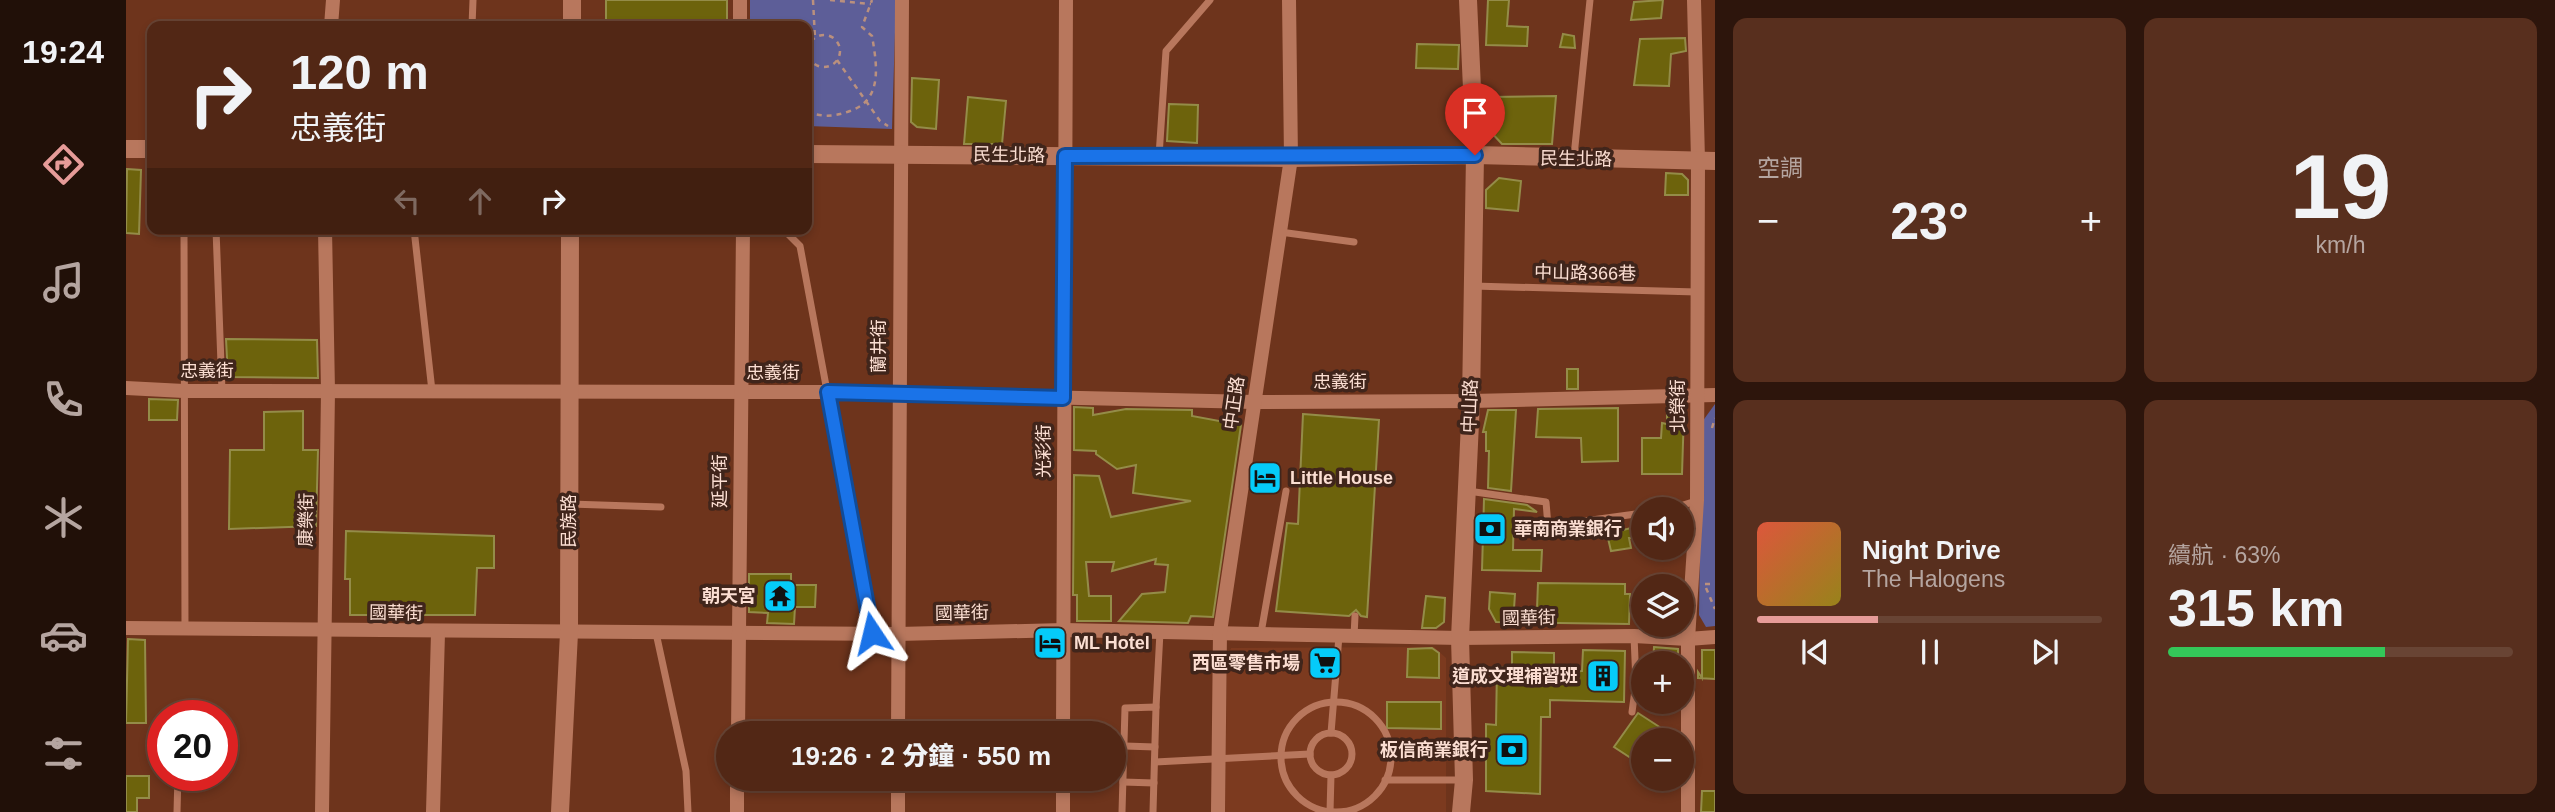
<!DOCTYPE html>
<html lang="zh-TW">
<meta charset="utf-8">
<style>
:root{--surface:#522715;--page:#582f1e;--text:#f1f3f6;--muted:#b5a5a0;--line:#684434;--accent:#e69b98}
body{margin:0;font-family:Helvetica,"Noto Sans TC",sans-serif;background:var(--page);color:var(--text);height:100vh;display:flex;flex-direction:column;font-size:26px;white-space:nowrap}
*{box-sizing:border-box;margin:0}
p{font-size:23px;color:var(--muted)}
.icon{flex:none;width:38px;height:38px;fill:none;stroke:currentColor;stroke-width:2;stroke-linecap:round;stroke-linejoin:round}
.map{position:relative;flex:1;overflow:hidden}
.sheet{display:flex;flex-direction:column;gap:18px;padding:18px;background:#2d150c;width:840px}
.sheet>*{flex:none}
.top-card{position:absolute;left:21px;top:21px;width:665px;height:214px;border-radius:14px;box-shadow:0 4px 10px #0003,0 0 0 2px var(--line);background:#522715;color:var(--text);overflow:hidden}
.fabs{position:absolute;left:1505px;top:497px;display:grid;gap:14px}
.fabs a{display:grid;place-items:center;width:63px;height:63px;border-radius:50%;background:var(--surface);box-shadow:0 4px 10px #0003,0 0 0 2px var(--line);font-size:35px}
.speed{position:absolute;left:21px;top:700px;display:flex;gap:14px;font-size:35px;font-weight:700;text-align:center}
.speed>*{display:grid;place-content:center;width:91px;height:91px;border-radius:50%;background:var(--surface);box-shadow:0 4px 10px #0003,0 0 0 2px var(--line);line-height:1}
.speed .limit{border:10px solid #d22;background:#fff;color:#111}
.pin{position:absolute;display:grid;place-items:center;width:60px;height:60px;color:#fff;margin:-72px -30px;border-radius:50% 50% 50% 0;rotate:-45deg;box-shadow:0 0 7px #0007}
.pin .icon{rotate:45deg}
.me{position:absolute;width:77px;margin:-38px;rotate:350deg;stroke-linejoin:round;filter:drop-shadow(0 0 5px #0008)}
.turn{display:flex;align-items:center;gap:24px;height:147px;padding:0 28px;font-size:32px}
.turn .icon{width:91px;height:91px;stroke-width:2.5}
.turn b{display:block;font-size:49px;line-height:60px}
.lanes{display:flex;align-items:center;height:66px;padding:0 28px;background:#0003;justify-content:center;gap:35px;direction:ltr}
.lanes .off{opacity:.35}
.big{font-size:52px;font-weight:800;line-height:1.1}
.sheet .card{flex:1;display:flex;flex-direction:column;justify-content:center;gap:10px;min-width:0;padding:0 24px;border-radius:14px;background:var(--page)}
.sheet .dial{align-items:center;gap:0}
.dial b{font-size:91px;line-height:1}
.song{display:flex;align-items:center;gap:21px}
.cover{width:84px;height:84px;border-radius:10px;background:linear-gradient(135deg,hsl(10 70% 55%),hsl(50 70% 35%))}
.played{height:7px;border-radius:4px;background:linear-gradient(90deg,var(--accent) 35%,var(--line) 35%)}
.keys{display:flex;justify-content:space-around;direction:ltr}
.heat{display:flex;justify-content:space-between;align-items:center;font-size:38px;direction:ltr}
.charge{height:10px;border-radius:5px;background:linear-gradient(90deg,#34c759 63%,var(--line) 0)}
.sheet .tiles{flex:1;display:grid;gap:18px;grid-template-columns:repeat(2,1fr)}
.trip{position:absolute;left:590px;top:721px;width:410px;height:70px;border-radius:35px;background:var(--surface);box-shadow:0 4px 10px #0003,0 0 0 2px var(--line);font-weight:800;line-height:70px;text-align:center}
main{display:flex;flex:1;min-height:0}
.menu{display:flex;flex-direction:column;width:126px;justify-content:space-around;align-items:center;background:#211008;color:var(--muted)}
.menu .icon{width:49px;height:49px}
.menu .current{color:var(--accent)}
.menu b{font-size:32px;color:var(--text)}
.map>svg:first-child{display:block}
.built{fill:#7c3a1f}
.green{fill:#5d5e98}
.building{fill:#6d630c;stroke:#948c48;stroke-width:2}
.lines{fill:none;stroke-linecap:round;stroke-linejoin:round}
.path{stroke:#ba907e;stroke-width:2.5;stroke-dasharray:5 5;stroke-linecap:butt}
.lane{stroke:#b8775d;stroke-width:7}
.street{stroke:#b8775d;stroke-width:14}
.secondary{stroke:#b8775d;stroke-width:18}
.route-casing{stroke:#114b97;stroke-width:18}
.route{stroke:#1a73e8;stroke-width:12}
.labels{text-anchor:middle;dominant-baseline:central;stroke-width:7;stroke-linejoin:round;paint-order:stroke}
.street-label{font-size:18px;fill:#fbded2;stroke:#40251b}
.poi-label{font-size:18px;font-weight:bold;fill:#fbded2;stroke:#40251b;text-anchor:end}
</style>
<main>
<nav class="menu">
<b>19:24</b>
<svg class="icon current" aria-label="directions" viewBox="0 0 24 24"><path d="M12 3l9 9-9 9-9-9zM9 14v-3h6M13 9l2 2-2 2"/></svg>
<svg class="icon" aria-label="music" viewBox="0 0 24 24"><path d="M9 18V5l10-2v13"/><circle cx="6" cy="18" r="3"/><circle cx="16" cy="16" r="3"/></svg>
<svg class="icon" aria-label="phone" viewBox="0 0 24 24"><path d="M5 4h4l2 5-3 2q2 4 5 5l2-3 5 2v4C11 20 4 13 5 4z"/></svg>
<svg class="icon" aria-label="climate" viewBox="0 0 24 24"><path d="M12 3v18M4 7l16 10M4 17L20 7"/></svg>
<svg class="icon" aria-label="car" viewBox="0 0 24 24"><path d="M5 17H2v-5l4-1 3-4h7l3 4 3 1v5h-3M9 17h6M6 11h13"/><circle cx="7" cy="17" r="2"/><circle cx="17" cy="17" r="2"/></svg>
<svg class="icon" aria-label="filters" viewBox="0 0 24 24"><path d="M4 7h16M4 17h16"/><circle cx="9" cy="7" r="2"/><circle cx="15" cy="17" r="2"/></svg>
</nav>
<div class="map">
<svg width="1589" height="812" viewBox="0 0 1589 812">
<rect width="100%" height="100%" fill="#6e341c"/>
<path class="built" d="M1308,647L1320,658V812H1099L1101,660L1105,648Z"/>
<g class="green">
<path d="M624,0H770L766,129L681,126V26H624Z"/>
<path d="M1589,404V626L1580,627L1573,615L1576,422Z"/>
</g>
<g class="building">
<rect x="480" y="0" width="121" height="26"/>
<path d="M1362,0H1383L1381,26L1402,27L1401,46L1360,45Z"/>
<path d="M1537,0L1535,18L1505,20L1508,2Z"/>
<path d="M1437,34L1448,36L1449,48L1434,47Z"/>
<path d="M1559,38L1560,51L1545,54L1543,86L1508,85L1514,39Z"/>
<path d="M1291,44L1333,45L1332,69L1290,68Z"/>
<path d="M786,78L813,80L810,129L791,127L785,122Z"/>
<path d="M1430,96L1426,144H1376L1363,130L1364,97Z"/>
<path d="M842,97L880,101L876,144H838Z"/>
<path d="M1043,104L1072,105L1071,143L1041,141Z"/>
<path d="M1,169L15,170L13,234L0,233Z"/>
<path d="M1540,173L1556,174L1562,180V195H1539Z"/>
<path d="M1373,178L1395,181L1392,211L1360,208V190Z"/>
<path d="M100,339L191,340L192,378L102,377Z"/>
<rect x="1441" y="369" width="11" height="20"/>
<path d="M23,399L52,400L51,420H23Z"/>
<path d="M1554,405L1558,411L1556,474H1516V438H1535L1536,423L1541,424V406Z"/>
<path d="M948,407L967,408V415L1000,409L1066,410V416L1115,425L1087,617L1065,616L1062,623L993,621L1016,594L1039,592L1042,565L1029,564L1030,559L986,571L988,562H960L963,596H985V621H951V595H947L948,475L973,476L985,517L1065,501L1007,493L1010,465L991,469L970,454V451L948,450Z"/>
<path d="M1492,408V461L1456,462L1455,438L1410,437L1412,409Z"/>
<path d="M1362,410H1390L1385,491L1362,488L1363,451H1360V432H1357Z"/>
<path d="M177,411V450H192L190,526L103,529L104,450H138V412Z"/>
<path d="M1177,414L1253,420L1241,617L1235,616L1230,610L1223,616L1150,611L1161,523L1172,524Z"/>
<path d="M1358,499L1401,505L1411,512L1388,509L1387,550H1416L1415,571L1356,570Z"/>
<path d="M1517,525V538H1503L1505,548L1485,551L1481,534Z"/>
<path d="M220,531L368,536V568H351L349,615H224V579H219Z"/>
<path d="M623,574H665V585H690L689,607H669L668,624L641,623L642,613L623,612Z"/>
<path d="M1412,583L1499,584V594H1504L1503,624L1370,622L1363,609L1364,592L1389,594L1388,609H1411Z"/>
<path d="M1300,596L1319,598L1318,622L1310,628H1296Z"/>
<path d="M2,639L19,640L20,723H0Z"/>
<path d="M1528,647L1552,649V663H1527Z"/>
<path d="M1306,648L1313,653V678L1281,677L1282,649Z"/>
<path d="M1457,650L1499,651L1498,702L1424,700V717H1415L1414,794L1360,791V724L1370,725L1371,667H1386V652L1428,653V671H1456Z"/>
<path d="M1576,650H1589V679L1572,678V672L1576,678Z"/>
<path d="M1261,702H1315V729L1261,728Z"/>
<path d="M1512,713L1552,739L1517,740V766L1488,747Z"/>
<path d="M0,776H23V798H11V812H0Z"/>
<path d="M1576,791H1589V812H1575Z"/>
</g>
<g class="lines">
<g class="path">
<path d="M687,0L689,38"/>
<path d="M704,0L745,4"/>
<circle cx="698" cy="51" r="16"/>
<path d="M711,60L754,121L762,126"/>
<path d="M681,112C697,117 708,117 724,111C757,100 751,65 746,36L736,27L746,0"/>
<path d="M1586,428L1589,418"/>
<path d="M1579,584H1589"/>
<path d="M1580,588L1589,609"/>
</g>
<g class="lane">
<path d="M346,26L347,0"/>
<path d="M1033,156L1040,51L1084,0"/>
<path d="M1448,156L1464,0"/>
<path d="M58,229L59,629"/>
<path d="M90,229L96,391"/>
<path d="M288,229L306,391"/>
<path d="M657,229L674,246L746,633"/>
<path d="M1154,232L1228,242"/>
<path d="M1347,286L1571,292"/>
<path d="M1342,491L1420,502L1422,526L1517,513"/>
<path d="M444,504L535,507"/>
<path d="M1544,509L1570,501"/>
<path d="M530,633L560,771L562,812"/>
<path d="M1135,633L1160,491"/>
<path d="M1228,636L1229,616"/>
<circle cx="1210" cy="757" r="55"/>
<path d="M1030,707L1034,632"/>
<path d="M1506,712L1510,683L1508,636"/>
<path d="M1205,733L1213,636"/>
<circle cx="1205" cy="754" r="21"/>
<path d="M999,746L1029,747"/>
<path d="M1029,762L1184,754"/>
<path d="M1259,780H1337"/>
<path d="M997,782L1028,783"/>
<path d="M51,812L52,775"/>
<path d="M996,812L999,708L1030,707L1027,812"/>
<path d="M1204,812L1205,775"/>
</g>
<g class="street">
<path d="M614,0V26"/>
<path d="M205,26L207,0"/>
<path d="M0,388L58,391L702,392L1128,402L1345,401L1589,395"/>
<path d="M0,628L772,634L938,630L1334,638L1508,636L1562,639L1589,637"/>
<path d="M612,733L617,229"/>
<path d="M772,733L776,0"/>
<path d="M937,733L940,0"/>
<path d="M196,812L202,391L199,229"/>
<path d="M307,812L312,633"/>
<path d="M611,812V779"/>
<path d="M772,812V779"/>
<path d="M937,812V779"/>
<path d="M1092,812L1094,632L1165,158L1163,0"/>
<path d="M1562,812V639L1571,500L1572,160L1568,0"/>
</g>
<g class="secondary">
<path d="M446,26V0"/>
<path d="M0,149H26"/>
<path d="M681,154L1165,158L1349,155L1589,161"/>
<path d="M434,812L443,633L444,229"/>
<path d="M1335,812L1338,780L1334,638L1345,401L1349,155L1342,0"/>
</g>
</g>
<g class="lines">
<defs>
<path id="route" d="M746,633L702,392L937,398L939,156L1349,155"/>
</defs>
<use href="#route" class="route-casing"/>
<use href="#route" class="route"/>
</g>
<defs>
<symbol id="hotel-square" viewBox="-11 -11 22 22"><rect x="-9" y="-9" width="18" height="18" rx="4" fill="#05cbf9" stroke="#40251b"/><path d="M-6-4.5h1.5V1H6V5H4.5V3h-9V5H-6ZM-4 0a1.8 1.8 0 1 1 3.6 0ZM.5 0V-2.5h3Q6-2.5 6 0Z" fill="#111"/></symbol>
<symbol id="bank-square" viewBox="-11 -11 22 22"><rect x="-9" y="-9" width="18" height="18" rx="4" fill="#05cbf9" stroke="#40251b"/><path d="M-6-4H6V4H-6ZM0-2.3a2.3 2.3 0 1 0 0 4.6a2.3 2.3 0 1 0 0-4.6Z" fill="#111"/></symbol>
<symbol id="temple-square" viewBox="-11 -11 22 22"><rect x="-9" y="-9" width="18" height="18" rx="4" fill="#05cbf9" stroke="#40251b"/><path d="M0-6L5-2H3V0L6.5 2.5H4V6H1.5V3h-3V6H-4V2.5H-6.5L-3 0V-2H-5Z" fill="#111"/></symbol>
<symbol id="supermarket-square" viewBox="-11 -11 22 22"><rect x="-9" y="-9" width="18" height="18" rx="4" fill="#05cbf9" stroke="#40251b"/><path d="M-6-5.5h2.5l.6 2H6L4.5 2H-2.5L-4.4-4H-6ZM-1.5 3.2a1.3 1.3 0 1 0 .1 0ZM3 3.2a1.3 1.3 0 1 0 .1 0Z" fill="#111"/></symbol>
<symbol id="building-square" viewBox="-11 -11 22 22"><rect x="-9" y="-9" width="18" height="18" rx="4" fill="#05cbf9" stroke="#40251b"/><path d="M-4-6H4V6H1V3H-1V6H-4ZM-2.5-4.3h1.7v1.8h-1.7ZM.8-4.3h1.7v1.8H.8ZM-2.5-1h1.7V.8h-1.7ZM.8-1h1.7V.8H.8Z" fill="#111"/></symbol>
</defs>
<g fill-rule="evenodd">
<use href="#hotel-square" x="1120" y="459" width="38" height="38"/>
<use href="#bank-square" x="1345" y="510" width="38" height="38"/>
<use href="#temple-square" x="635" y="577" width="38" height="38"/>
<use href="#hotel-square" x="905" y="624" width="38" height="38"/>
<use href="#supermarket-square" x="1180" y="644" width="38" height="38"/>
<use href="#building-square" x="1458" y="657" width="38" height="38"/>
<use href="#bank-square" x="1367" y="731" width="38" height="38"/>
</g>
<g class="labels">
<g class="street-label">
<text transform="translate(883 155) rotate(1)">民生北路</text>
<text transform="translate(1450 159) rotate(1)">民生北路</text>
<text transform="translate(1459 273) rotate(1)">中山路366巷</text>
<text transform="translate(753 346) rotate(-90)">蘭井街</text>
<text x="81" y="371">忠義街</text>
<text x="647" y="373">忠義街</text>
<text x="1214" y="382">忠義街</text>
<text transform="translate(1108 403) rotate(-82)">中正路</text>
<text transform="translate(1344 406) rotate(-88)">中山路</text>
<text transform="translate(1552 406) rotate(-90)">北榮街</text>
<text transform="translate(918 451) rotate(-90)">光彩街</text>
<text transform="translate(594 481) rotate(-90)">延平街</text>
<text transform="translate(180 520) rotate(-89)">康樂街</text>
<text transform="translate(443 521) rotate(-90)">民族路</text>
<text transform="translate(270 613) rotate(1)">國華街</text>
<text transform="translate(836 613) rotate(-1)">國華街</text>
<text transform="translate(1403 618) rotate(-1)">國華街</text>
</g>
<g class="poi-label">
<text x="1164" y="478" text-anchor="start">Little House</text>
<text x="1388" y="529" text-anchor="start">華南商業銀行</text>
<text x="630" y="596">朝天宮</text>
<text x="948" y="643" text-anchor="start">ML Hotel</text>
<text x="1174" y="663">西區零售市場</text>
<text x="1452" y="676">道成文理補習班</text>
<text x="1362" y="750">板信商業銀行</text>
</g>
</g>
</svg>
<div class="fabs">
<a><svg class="icon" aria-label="sound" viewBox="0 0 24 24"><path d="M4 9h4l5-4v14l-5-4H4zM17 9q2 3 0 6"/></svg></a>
<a><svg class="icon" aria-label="layers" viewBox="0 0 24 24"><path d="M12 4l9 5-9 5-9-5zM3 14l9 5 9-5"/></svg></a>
<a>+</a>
<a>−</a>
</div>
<div class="speed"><div class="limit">20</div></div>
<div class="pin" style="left:1349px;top:155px;background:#d93025"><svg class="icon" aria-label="arrive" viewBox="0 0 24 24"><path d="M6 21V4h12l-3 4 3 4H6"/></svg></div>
<svg class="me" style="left:746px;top:633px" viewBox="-20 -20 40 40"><path d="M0-17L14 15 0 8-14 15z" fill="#1a73e8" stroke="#fff" stroke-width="4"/></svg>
<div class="trip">19:26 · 2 分鐘 · 550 m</div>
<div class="top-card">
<div class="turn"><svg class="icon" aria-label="right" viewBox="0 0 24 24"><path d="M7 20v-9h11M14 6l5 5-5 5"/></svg><div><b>120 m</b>忠義街</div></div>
<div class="lanes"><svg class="icon off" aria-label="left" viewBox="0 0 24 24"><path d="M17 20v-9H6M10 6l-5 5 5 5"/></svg><svg class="icon off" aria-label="ahead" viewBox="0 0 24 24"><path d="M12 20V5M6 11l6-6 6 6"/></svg><svg class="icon" aria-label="right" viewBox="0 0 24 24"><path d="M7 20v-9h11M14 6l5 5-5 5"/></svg></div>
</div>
</div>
<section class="sheet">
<div class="tiles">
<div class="card"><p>空調</p>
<div class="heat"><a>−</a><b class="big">23°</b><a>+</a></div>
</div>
<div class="card dial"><b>19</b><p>km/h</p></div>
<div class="card">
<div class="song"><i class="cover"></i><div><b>Night Drive</b><p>The Halogens</p></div></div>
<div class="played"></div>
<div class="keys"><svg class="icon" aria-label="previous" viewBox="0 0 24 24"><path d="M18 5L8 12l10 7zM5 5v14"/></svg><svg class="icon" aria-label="pause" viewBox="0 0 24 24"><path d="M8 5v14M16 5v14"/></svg><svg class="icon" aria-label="next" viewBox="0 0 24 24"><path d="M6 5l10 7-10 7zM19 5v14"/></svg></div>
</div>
<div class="card"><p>續航 · 63%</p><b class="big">315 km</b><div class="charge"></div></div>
</div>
</section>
</main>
